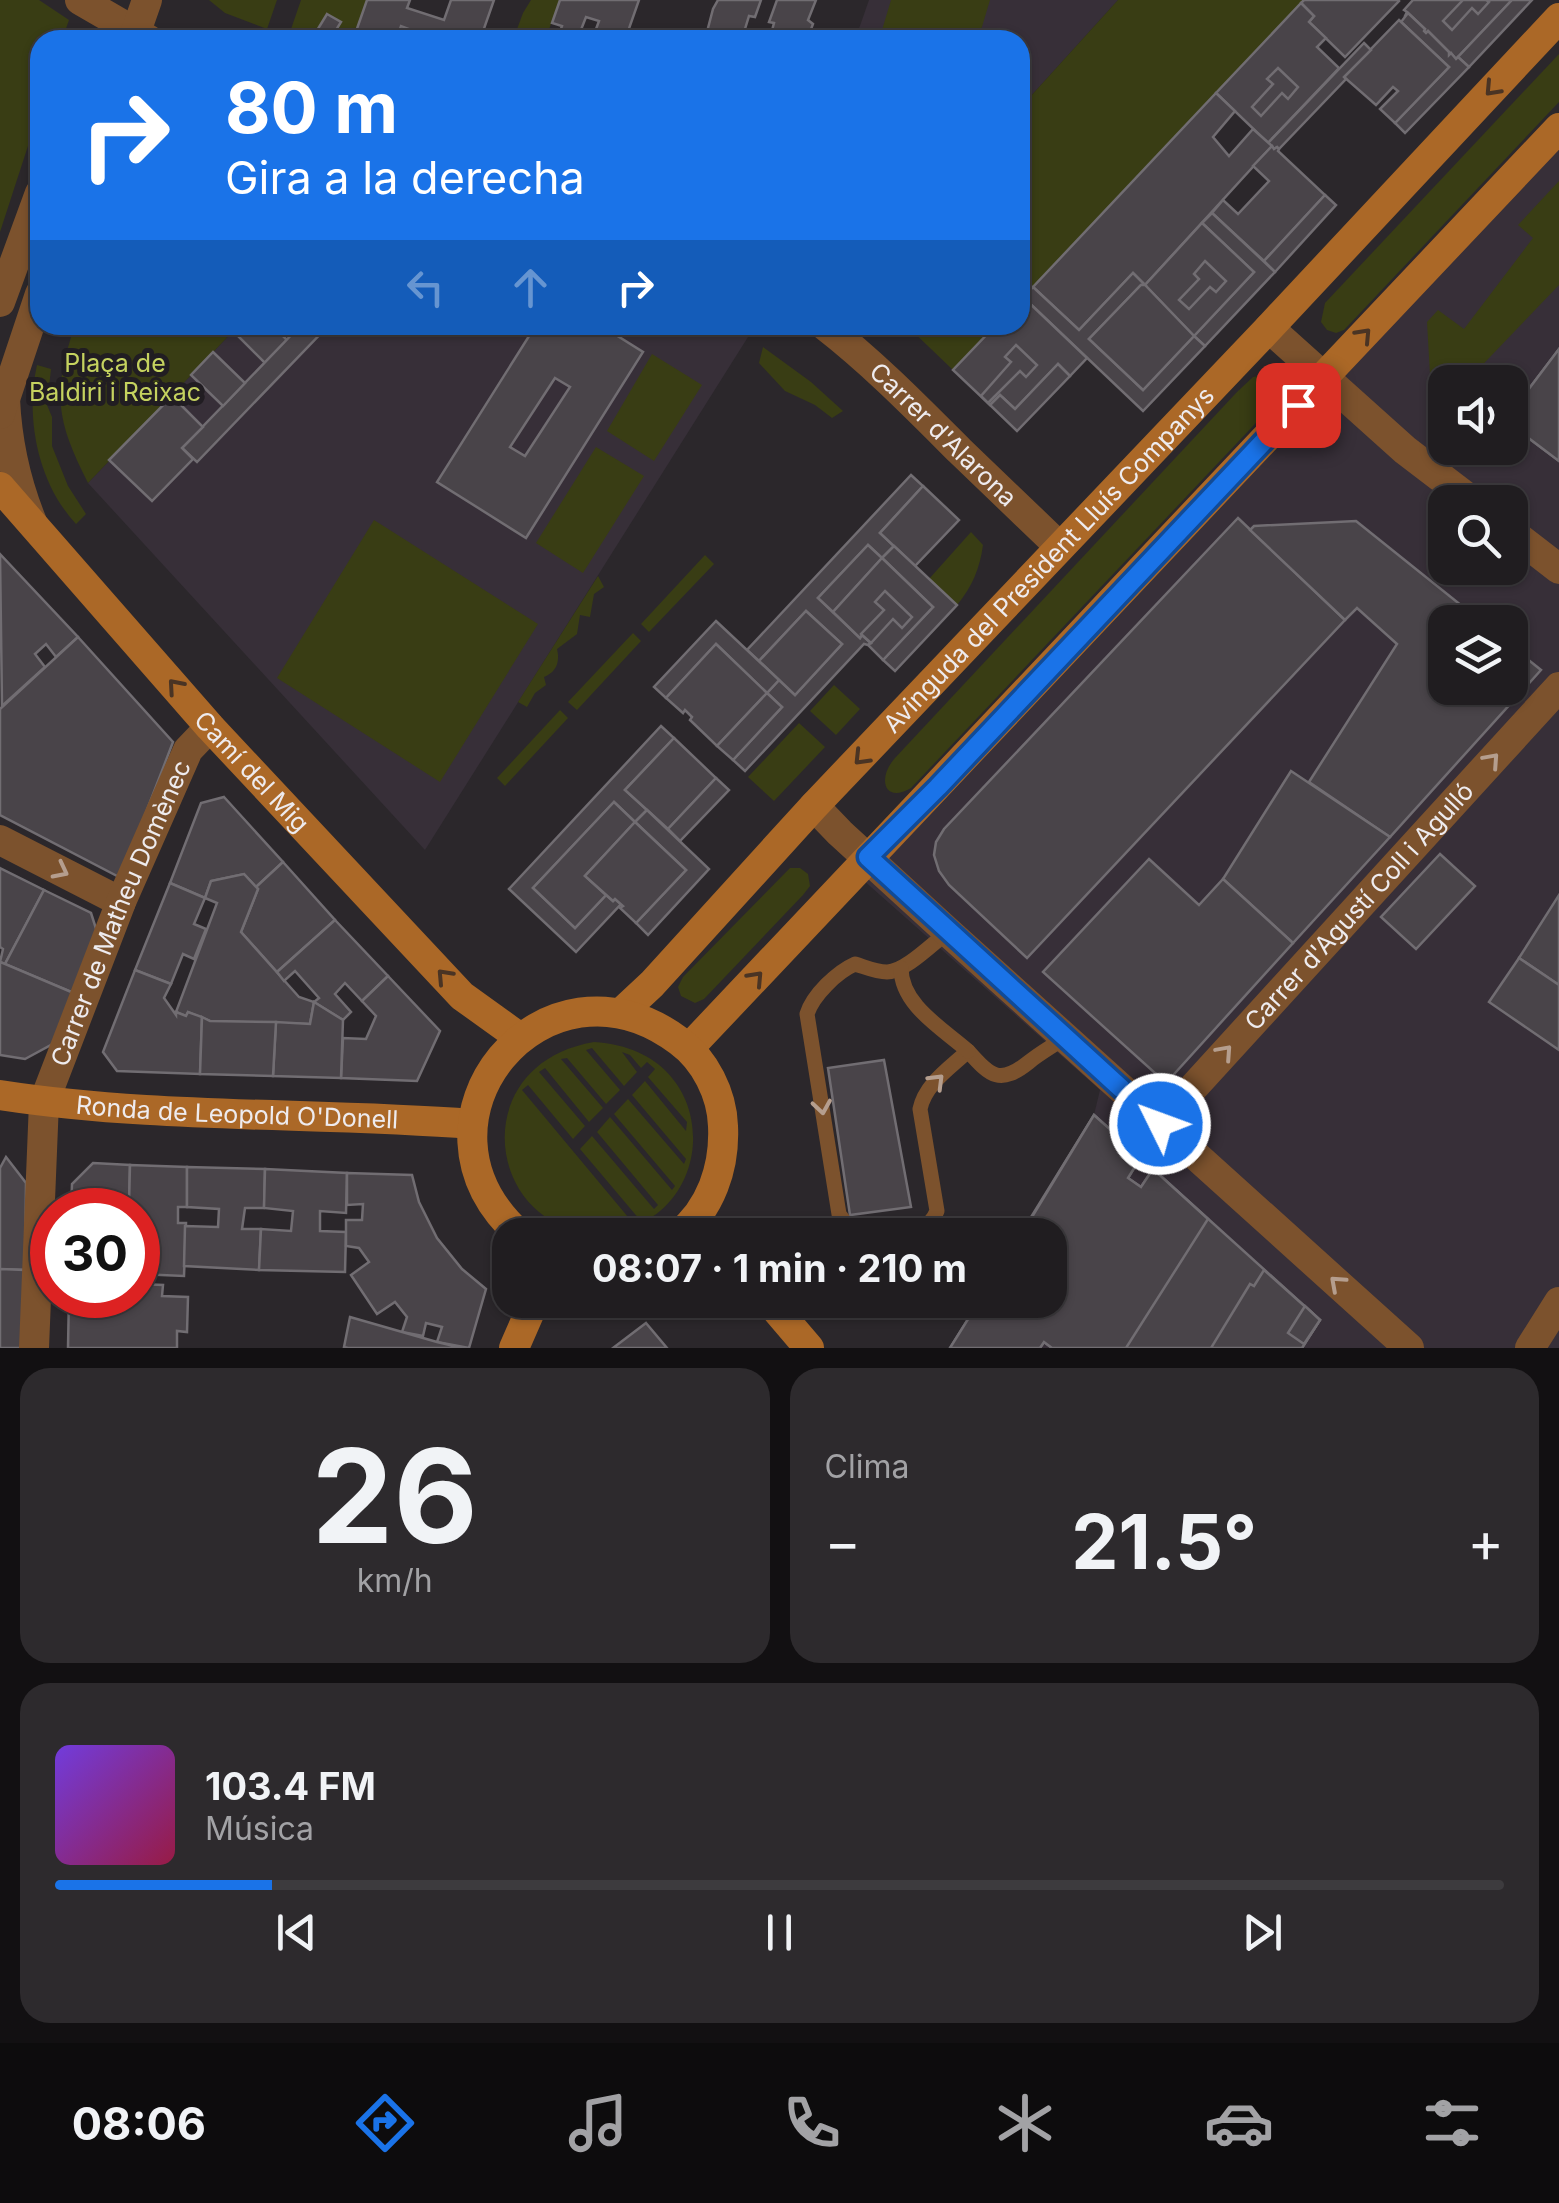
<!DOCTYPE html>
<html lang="es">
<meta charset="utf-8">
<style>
:root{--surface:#201d20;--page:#2d2a2d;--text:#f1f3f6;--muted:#a2a2a5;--line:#3d3b3e;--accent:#1a73e8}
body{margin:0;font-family:Inter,sans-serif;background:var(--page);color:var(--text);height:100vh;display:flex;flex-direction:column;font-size:38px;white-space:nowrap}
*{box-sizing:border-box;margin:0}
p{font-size:32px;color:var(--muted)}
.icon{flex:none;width:55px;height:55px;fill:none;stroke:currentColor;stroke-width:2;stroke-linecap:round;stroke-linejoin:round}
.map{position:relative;height:1348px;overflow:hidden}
.side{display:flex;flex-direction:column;gap:20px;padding:20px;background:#121012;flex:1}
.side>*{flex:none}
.hud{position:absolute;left:30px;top:30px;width:1000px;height:305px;border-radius:30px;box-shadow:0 2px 8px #0004,0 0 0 2px var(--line);background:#1a73e8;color:#fff;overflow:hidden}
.controls{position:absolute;left:1428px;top:365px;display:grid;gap:20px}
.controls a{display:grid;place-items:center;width:100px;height:100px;border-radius:20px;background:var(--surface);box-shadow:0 2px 8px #0004,0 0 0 2px var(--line);font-size:50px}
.speed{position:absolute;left:30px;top:1188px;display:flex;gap:20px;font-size:50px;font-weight:700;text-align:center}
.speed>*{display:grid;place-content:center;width:130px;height:130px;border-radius:50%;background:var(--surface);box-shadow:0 2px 8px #0004,0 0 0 2px var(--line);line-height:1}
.speed .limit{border:15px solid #d22;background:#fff;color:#111}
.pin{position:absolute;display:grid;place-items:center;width:85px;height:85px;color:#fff;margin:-42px;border-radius:20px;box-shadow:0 5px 15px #0006}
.me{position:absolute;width:110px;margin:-55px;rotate:312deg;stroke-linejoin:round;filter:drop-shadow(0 0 8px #0008)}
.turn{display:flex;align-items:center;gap:35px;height:210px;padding:0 30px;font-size:45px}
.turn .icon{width:130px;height:130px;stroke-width:2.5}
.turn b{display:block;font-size:70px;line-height:85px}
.lanes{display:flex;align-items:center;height:95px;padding:0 30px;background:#0003;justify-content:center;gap:50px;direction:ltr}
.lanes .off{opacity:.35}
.big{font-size:75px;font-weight:700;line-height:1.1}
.side .tile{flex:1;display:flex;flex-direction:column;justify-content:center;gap:15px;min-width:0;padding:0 35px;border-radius:30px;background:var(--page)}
.side .dial{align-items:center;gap:0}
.dial b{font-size:130px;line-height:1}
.song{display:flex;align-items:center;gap:30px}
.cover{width:120px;height:120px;border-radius:15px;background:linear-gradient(135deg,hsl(260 70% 55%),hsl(340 70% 35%))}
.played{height:10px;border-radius:5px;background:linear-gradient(90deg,var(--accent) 15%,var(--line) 15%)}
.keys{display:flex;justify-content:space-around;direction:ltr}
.heat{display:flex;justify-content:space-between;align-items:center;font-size:55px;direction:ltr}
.side .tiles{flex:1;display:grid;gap:20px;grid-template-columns:1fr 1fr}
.tile:last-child{grid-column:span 2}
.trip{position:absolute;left:492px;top:1218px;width:575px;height:100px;border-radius:30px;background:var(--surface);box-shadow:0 2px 8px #0004,0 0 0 2px var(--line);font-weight:700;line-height:100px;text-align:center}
.menu{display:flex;height:160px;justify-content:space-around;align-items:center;background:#0d0c0d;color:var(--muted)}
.menu .icon{width:70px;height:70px}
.menu .selected{color:var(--accent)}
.menu b{font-size:45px;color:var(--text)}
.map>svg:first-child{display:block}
.built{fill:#372f38;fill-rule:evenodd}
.green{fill:#393d14;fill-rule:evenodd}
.building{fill:#494449;stroke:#716d72;stroke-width:2.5;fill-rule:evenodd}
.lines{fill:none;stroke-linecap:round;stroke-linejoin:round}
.lane{stroke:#7c522d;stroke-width:15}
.street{stroke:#7c522d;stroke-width:30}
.secondary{stroke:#ab6827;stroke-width:30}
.oneway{stroke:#4a3424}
.oneway2{stroke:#b59e8e}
.route-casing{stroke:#114b97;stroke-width:25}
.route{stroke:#1a73e8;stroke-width:18}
.labels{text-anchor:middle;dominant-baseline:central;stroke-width:10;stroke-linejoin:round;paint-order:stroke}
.park-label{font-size:25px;fill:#c5d25f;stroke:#211d22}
.street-label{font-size:25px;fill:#eeebee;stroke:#211d22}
</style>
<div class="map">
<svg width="1559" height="1348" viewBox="0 0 1559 1348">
<rect width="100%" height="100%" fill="#2b272b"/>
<g class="built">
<path d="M869,0H1118L1020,108V40H855Z"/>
<path d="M1559,142V1348H950L980,1300H1050V1235L1094,1115L1100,1090L862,879ZM1445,382H1510V448H1445ZM1445,502H1510V568H1445ZM1445,622H1510V688H1445Z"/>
<path d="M239,325H727L748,337L425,850L88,483Z"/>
</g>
<g class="green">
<path d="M0,0H39L69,20L62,40H40V109L0,232Z"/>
<path d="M209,0H277L267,29L225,13Z"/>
<path d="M301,0H367L353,40H302L289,35Z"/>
<path d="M531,0H560L545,40H513L523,13Z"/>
<path d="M891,0H990L978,40H879Z"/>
<path d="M1118,0H1304L1020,300V108Z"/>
<path d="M1559,54V102L1344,330L1336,333L1327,330L1321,322L1325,303Z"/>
<path d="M1559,181V285L1466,382H1445V405L1436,414L1432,409L1427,322L1438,310L1464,329L1533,238L1518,225Z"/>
<path d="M75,325H239L88,483C56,420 52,393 75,325Z"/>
<path d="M906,325H996L953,370Z"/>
<path d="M763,347L811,382L843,411L832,418L815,405L785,391L759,363Z"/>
<path d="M652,354L702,385L654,461L607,431Z"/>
<path d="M37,365L51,369L47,405L52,417V446L68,486L86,514L76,524C38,483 25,418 37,365Z"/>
<path d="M1263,375L1270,377L1276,384V400L1270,408L911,788C884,804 877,778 895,758L1237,392L1253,377Z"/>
<path d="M596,447L644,476L583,573L536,543Z"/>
<path d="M374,520L538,624L440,782L277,678Z"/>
<path d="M971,532L983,545C980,568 972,587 957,605L929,579Z"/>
<path d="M705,555L714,564L649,632L641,624Z"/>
<path d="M598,576L604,587L594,594L590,617L580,615L577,634L557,649C560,661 557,672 544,677L546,685L535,693L527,707L518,702Z"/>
<path d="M633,633L641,641L577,710L568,702Z"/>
<path d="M834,685L860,709L836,735L810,711Z"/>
<path d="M560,710L568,718L505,786L497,778Z"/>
<path d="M799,723L825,747L774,801L748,777Z"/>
<path d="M790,868H800L808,874L810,886L803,895L704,999L695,1003L681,996L678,987L683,977Z"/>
<path d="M594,1042C730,1050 719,1227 604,1232C488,1238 460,1065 594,1042ZM592,1048L624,1086L637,1072L622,1052L630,1055L641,1068L647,1062L655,1069L648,1077L687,1122L686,1131L645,1081L632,1095L686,1159L684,1164L628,1099L614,1114L675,1186L672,1190L610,1117L597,1132L658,1205L654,1209L592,1136L580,1149L640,1220L633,1223L522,1090L528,1085L573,1139L585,1126L539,1072L545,1068L589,1122L603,1108L561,1059L567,1058L606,1104L620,1090L586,1050Z"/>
</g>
<g class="building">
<path d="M367,0H410L407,8L444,20L451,0H494L480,40H437V38L429,35L428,39L409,32V29L401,26L396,40H353Z"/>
<path d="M560,0H639L625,40H592L599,21L586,17L577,40H545L546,36L557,40L562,26L552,23Z"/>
<path d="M718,0H761L755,17L749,16L745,29L750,31L747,40H709L711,33L708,28L713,9Z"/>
<path d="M777,0H816L808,20L813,24L807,40H763L765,33L771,34L774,23L769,22Z"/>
<path d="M1304,0H1398L1399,1L1345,57L1309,22L1314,16L1301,3Z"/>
<path d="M1413,0H1512L1456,59L1451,53L1449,55V52L1428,31L1426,33L1424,31L1425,29L1408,13L1406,14L1407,12L1404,10Z"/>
<path d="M1463,0H1486L1489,2L1478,14L1472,8L1452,30L1443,21Z"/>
<path d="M1512,0H1532L1469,67L1458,57Z"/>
<path d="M1301,3L1314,16L1309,22L1326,38L1317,47L1339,68L1268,143L1216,93Z"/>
<path d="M1408,13L1425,29L1424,31L1426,33L1428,31L1449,52V55L1451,53L1456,59L1458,57L1469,67L1405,133L1395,123L1449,67L1401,22Z"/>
<path d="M327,14L341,22L330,40L316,32Z"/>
<path d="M1399,20L1449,67L1395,123L1380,109L1398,91L1393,87L1376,105L1344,77Z"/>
<path d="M1364,43L1371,50L1344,77L1346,79L1279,149L1277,147L1274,149L1268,143Z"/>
<path d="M1278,68L1298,87L1288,99L1282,93L1261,116L1252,107L1273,84L1267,79Z"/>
<path d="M1216,93L1235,111L1213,137L1229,156L1253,129L1272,146L1145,285L1133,273L1079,330L1033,287Z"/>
<path d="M1272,146L1274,149L1277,147L1279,149L1278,151L1325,195L1264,261L1212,213L1223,200L1238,214L1269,181L1253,166Z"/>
<path d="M1325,195L1336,205L1275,272L1264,261Z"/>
<path d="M1212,213L1275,272L1205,346L1194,336L1254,272L1202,223Z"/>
<path d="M1202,223L1254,272L1194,336L1145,285Z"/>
<path d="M1205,261L1226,281L1216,292L1210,287L1189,309L1179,300L1199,279L1194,274Z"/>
<path d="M1133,273L1145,285H1141L1089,339L1143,390L1194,336L1205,346L1143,411L1023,297L1033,287L1079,330Z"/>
<path d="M1141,285H1145L1194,336L1143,390L1089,339Z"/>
<path d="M1023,297L1087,358L1070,376L1058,364L1015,409L1000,395L990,405L953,370L996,325H1020V300Z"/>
<path d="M239,325H272L287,340L265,363L233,331Z"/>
<path d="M301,325H329L197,462L182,448Z"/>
<path d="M536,325H600L643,352L526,538L437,482ZM555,378L570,387L525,456L510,447Z"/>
<path d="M1016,345L1037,365L1026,377L1020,371L988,403L981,396L1011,362L1005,357Z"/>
<path d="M1559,349V461L1510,424V414Z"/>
<path d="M1559,349V461L1510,424V414Z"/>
<path d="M213,352L245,383L223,406L191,375Z"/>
<path d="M1058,364L1070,376L1017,431L990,405L1000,395L1015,409Z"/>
<path d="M172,396L203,427L182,448L193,459L152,501L109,460Z"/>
<path d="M911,475L923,486L880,533L894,546L882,558L868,545L818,598L860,638L862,635L871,643L868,645L864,644L745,771L733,760L782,707L767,693L779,680L795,695L842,644L806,611L759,661L747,650Z"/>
<path d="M923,486L959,520L915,566L880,533Z"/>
<path d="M1238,518L1345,620L1027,958L949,885L939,871L934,855L936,842L944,829Z"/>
<path d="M1356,521L1482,622H1445V688H1510V645L1541,670L1390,837L1309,782L1397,644L1357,608L1345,620L1250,530L1254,526Z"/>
<path d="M868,545L882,558L833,612L818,598Z"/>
<path d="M894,546L957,605L895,671L883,660L933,607L882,558Z"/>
<path d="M0,554L78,637L56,657L46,644L35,654L45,667L2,706Z"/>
<path d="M882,558L933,607L883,660L868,645L871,643L862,635L860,638L833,612Z"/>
<path d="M885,591L912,617L902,628L893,619L871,643L861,634L884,610L875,602Z"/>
<path d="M806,611L842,644L795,695L759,661Z"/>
<path d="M716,621L779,680L767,693L716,644L666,698L654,687Z"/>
<path d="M78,637L173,742L121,878L0,815V709Z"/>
<path d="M716,644L767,693L717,746L690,720L692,717L685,710L683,713L666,698Z"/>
<path d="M767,693L782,707L733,760L717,746Z"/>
<path d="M661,726L674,738L625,790L647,810L635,822L614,802L533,888L575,928L606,895L613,901L615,899L621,904L576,952L509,889Z"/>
<path d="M674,738L716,778L668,829L625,790Z"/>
<path d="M1291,771L1390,837L1293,943L1223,879Z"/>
<path d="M716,778L729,790L680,841L668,829Z"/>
<path d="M224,797L283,862L256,887L244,874L211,881L205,898L170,883L201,803Z"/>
<path d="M614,802L635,822L585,876L606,895L575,928L533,888Z"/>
<path d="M647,810L709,869L648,935L636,923L686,870L635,822Z"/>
<path d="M635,822L686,870L636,923L620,908L623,906L615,899L613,901L585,876Z"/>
<path d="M1440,854L1475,886L1416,949L1381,917Z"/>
<path d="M1149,859L1199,905L1223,879L1293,943L1166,1083L1043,972Z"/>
<path d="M283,862L335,920L277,972L241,932L258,889L256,887Z"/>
<path d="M0,868L44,890L5,964L0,962L3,949L0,947Z"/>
<path d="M244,874L258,889L241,932L299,997L314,1002L310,1024L210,1021L188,1012L186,1016L176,1012L217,903L205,898L211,881Z"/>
<path d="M170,883L205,898L194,924L206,929L194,959L183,954L171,984L135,970Z"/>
<path d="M44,890L91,913L99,938L76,994L5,964Z"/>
<path d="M1559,895V985L1519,958Z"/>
<path d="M335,920L388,976L362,1001L345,983L335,994L351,1012L343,1020L314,1002L319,998L295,971L284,981L277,972Z"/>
<path d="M1519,958L1559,985V1050L1489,1002Z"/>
<path d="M0,962L76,994L58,1041L25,1059L0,1055Z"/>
<path d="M135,970L171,984L164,998L176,1015V1012L186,1016L188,1012L202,1017L200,1074L117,1071L103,1052Z"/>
<path d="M388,976L440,1031L417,1081L341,1078L343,1038L366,1039L376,1016L362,1001Z"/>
<path d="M314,1002L343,1020L341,1078L273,1076L276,1022L310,1024Z"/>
<path d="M202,1017L210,1021L276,1022L273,1076L200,1074Z"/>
<path d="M884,1060L911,1207L850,1215L828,1068Z"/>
<path d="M1094,1115L1141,1157L1128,1178L1141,1187L1153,1169L1320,1320L1302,1348H1052L1044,1342L1040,1348H950L980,1300H1050V1235H1020Z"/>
<path d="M1094,1115L1141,1157L1128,1178L1141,1187L1153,1169L1208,1219L1126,1348H1052L1044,1342L1040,1348H950L980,1300H1050V1235H1021Z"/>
<path d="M6,1157L26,1183L25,1270L0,1269V1168Z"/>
<path d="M93,1163L130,1165L129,1207H118V1210H71L72,1184Z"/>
<path d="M130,1165L187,1167V1207H178V1223H186L184,1276L138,1274V1210H135L136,1206L129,1205Z"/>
<path d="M187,1167L265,1169L264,1208H245L242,1229H261L259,1270L184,1266L185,1226L218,1227L219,1209L187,1207Z"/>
<path d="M265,1169L347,1173L346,1213L320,1211V1231L346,1232L345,1272L259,1270L261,1229L291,1231L293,1211L264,1208Z"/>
<path d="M347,1173L412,1175L419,1202L437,1238L462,1269L486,1289L469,1348L437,1342L442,1327L426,1323L423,1336L402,1332L407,1317L395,1302L377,1314L351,1275L369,1262L359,1248L346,1246V1220H362L363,1204L347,1205Z"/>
<path d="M0,1269L25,1270L22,1348H0Z"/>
<path d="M1264,1270L1320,1320L1302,1348H1211L1250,1284L1254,1286Z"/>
<path d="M138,1284L163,1285L162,1296L188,1297L187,1332L177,1331V1348H68L69,1295H138Z"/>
<path d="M1305,1306L1320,1320L1304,1344L1288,1333Z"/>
<path d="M350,1317L437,1342L462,1348H348L344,1347Z"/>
<path d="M646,1323L667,1348H613Z"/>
</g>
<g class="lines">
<g class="lane">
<path d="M948,932C933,943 905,972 887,972C876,972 865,967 855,964C837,972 813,995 807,1014L839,1214C857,1244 889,1231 919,1227C929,1225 933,1220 937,1211L920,1109C925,1084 950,1068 968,1051C991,1077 1000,1085 1029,1062C1040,1053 1053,1046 1064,1038"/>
<path d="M901,968C901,1005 942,1028 968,1051"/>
</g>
<g class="street">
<path d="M80,0L149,40"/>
<path d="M133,40L147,0"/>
<path d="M0,302L40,193"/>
<path id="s1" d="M824,325C873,363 916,407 960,451C993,483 1027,515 1060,547"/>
<path d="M1269,328L1405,450L1473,502"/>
<path d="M5,399C7,442 16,483 32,522"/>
<path d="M0,414L40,294"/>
<path d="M1510,531L1559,569"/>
<path d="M814,806L840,833L948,932L1409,1348"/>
<path d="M0,840L121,902"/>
<path id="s2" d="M1160,1124L1559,687"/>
<path id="s3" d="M34,1348L44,1102L121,902L188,750L210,727"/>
<path d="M1530,1348L1559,1302"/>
</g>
<g class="secondary">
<path id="s4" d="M0,487L210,727L462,996L519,1037"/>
<path id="s5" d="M622,1012L652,984L814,806L1269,328L1559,18"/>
<path d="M689,1048L1559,128"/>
<path id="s6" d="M0,1095C156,1119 315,1112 472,1124"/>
<path d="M520,1235C393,1121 545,940 679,1041C705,1060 722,1094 723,1126C725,1167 711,1209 678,1235"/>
<path d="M768,1300L809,1348"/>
<path d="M514,1348L535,1300"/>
</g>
</g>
<defs><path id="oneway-chevron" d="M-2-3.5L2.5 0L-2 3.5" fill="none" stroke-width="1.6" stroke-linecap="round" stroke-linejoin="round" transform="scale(2.5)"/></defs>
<g class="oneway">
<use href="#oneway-chevron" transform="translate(1492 89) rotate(133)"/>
<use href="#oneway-chevron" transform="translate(1364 335) rotate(-47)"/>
<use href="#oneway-chevron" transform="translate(175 686) rotate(-131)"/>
<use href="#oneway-chevron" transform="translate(861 758) rotate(134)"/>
<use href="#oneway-chevron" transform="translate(444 976) rotate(-133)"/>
<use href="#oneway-chevron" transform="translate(756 978) rotate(-47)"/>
</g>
<g class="oneway2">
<use href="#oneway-chevron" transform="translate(1492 760) rotate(-48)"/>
<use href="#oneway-chevron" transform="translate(61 871) rotate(27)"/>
<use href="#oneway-chevron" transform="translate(1225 1052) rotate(-48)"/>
<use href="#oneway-chevron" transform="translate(937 1081) rotate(-45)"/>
<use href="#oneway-chevron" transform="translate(822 1107) rotate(81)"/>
<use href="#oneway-chevron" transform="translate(1337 1283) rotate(-138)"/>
</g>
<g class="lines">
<defs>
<path id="route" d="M1160,1124L868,857L938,787L1298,405"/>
</defs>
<use href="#route" class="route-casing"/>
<use href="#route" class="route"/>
</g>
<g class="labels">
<g class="park-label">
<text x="115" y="363">Plaça de<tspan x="115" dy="29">Baldiri i Reixac</tspan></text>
</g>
<g class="street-label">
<text stroke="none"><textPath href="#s1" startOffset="162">Carrer d'Alarona</textPath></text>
<text stroke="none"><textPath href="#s5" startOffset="622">Avinguda del President Lluís Companys</textPath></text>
<text stroke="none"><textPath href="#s4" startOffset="380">Camí del Mig</textPath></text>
<text stroke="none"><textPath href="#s2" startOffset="295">Carrer d'Agustí Coll i Agulló</textPath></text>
<text stroke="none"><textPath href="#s3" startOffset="450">Carrer de Matheu Domènec</textPath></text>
<text stroke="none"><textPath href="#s6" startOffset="238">Ronda de Leopold O'Donell</textPath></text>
</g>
</g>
</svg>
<div class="controls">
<a><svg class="icon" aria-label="sound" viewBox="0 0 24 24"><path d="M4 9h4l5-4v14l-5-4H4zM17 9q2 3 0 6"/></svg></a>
<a><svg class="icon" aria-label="search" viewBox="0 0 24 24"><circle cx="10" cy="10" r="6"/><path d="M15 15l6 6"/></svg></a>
<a><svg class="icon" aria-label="layers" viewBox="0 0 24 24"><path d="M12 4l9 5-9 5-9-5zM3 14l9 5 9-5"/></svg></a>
</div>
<div class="speed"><div class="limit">30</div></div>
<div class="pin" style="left:1298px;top:405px;background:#d93025"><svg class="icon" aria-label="arrive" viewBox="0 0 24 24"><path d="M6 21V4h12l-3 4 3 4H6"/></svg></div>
<svg class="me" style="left:1160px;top:1124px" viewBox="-20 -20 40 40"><circle r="17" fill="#1a73e8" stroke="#fff" stroke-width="3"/><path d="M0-11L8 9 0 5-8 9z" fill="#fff"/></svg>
<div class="trip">08:07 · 1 min · 210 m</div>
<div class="hud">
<div class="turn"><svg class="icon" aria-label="right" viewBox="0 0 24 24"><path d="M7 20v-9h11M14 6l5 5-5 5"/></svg><div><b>80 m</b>Gira a la derecha</div></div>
<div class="lanes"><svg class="icon off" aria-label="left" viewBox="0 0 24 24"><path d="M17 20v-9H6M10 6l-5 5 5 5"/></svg><svg class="icon off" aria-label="ahead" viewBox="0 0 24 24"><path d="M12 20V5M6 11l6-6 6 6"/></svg><svg class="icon" aria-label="right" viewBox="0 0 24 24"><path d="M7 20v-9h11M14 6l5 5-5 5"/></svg></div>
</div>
</div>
<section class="side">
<div class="tiles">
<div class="tile dial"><b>26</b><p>km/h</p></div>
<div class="tile"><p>Clima</p>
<div class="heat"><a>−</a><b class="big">21.5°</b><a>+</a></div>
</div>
<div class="tile">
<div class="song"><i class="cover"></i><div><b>103.4 FM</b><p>Música</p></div></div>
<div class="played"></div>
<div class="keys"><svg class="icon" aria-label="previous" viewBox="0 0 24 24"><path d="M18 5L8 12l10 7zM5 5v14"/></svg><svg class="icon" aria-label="pause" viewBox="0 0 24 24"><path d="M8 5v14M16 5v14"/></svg><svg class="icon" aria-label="next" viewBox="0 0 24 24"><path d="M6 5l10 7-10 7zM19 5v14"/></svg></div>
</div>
</div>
</section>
<nav class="menu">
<b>08:06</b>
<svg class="icon selected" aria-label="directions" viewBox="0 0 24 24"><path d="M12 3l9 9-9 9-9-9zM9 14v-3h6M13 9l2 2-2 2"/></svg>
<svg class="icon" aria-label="music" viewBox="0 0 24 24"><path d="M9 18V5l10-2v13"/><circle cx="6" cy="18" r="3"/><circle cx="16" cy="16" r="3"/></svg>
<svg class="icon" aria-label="phone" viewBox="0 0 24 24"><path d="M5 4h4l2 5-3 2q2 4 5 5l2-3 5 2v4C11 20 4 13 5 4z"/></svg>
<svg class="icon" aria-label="climate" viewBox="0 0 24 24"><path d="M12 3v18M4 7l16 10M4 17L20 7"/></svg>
<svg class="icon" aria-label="car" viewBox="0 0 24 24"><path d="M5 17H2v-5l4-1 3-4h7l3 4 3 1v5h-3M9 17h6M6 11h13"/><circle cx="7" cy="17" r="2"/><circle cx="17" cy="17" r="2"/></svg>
<svg class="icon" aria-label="filters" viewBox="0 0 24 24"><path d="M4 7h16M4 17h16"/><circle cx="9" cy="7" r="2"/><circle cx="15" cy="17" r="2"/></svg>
</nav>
